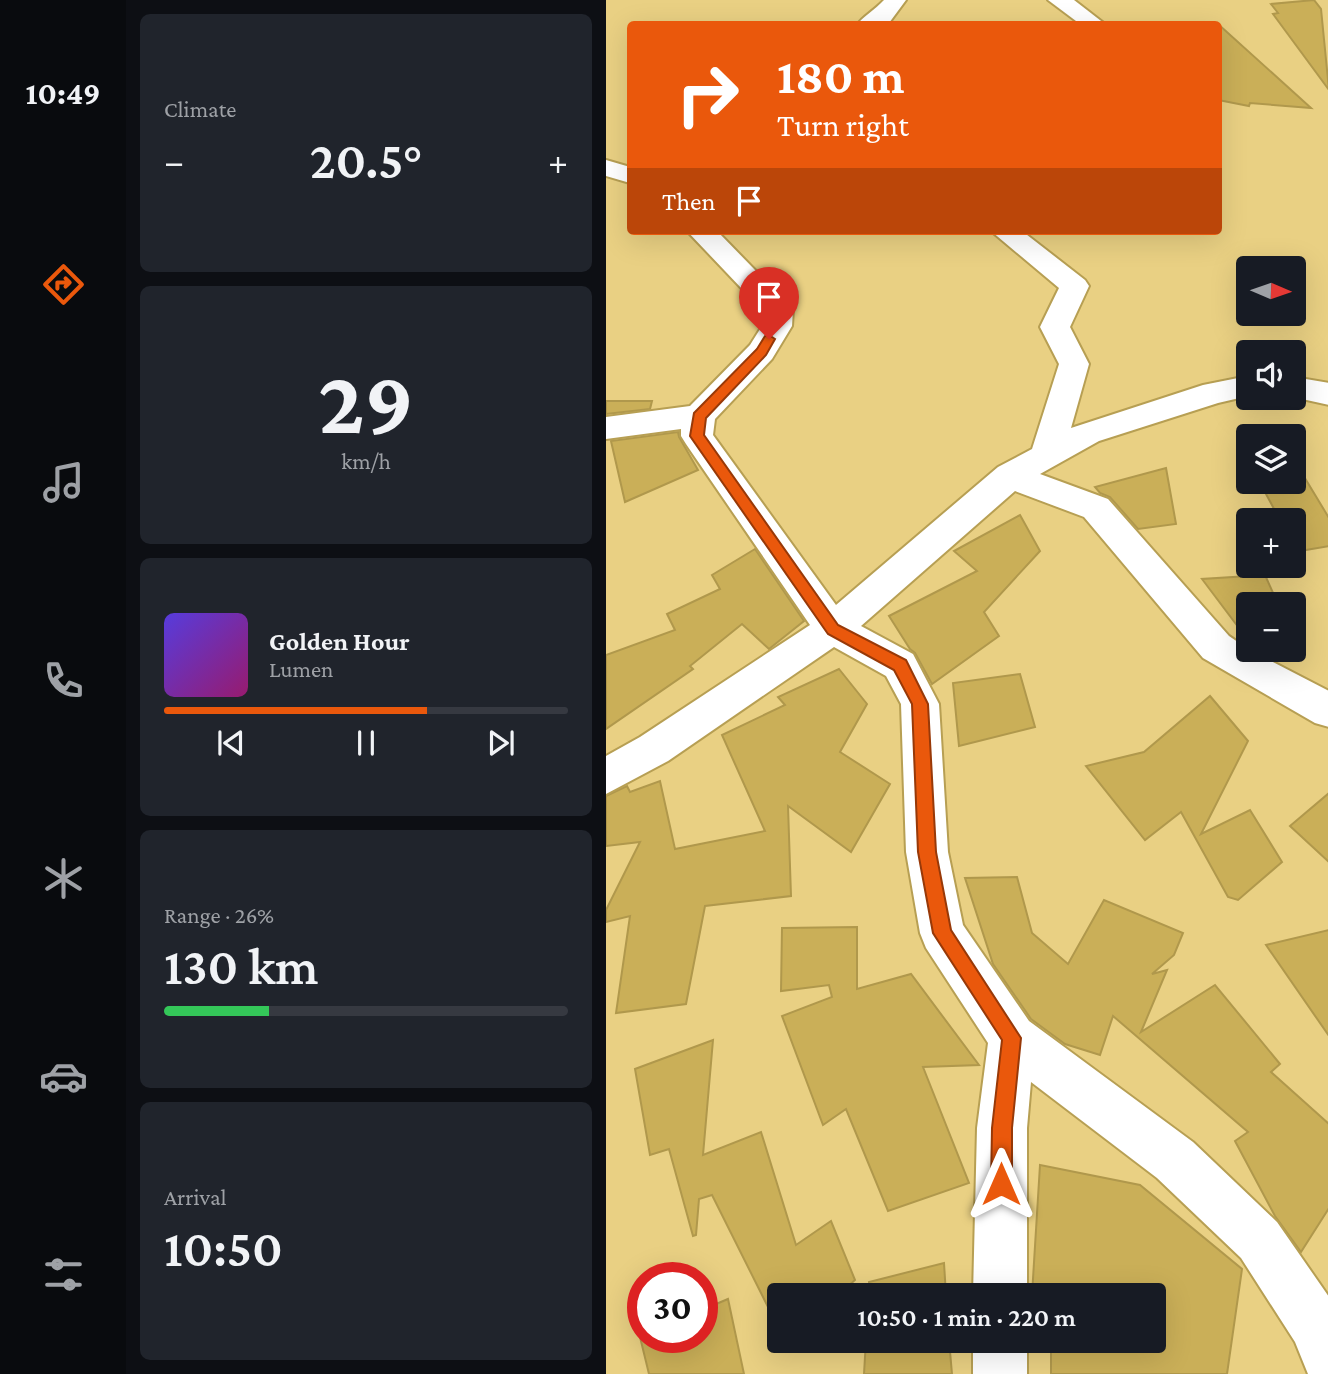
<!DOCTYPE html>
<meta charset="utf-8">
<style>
:root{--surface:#171b24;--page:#20242c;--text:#f1f3f6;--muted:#9ea1a6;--line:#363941;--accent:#ea580c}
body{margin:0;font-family:"Crimson Pro",serif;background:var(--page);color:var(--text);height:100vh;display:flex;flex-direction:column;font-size:26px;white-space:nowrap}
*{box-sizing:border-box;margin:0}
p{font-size:23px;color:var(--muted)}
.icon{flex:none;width:38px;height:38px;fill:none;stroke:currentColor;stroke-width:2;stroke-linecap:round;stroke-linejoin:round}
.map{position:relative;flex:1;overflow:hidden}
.drawer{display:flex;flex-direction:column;gap:14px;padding:14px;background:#0d0f14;width:480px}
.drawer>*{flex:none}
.banner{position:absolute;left:21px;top:21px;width:595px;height:214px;border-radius:7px;box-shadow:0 7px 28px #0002;background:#ea580c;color:#fff;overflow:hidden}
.needle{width:46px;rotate:92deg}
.fabs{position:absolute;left:630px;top:256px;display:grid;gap:14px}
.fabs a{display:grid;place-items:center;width:70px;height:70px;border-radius:7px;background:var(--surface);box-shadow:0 7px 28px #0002;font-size:35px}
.speed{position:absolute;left:21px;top:1262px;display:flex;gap:14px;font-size:35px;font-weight:700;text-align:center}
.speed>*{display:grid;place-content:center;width:91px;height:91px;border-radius:50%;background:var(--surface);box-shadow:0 7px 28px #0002;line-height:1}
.speed .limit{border:10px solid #d22;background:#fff;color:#111}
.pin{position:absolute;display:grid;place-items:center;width:60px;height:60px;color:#fff;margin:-72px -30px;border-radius:50% 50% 50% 0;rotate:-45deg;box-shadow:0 0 7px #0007}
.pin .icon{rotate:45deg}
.me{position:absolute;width:77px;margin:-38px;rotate:0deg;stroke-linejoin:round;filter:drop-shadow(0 0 5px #0008)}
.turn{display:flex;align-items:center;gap:24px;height:147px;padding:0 35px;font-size:32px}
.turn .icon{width:91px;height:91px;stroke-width:2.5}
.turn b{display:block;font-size:49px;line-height:60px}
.then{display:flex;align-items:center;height:66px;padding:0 35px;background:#0003;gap:14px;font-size:26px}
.big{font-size:52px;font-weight:600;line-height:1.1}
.drawer .widget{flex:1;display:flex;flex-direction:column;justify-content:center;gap:10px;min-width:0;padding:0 24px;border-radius:10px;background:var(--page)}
.drawer .dial{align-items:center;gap:0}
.dial b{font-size:91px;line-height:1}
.song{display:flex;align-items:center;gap:21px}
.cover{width:84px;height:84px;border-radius:10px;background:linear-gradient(135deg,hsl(250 70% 55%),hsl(320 70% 35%))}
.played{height:7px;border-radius:4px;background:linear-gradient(90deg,var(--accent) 65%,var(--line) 65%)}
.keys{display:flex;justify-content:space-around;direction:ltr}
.heat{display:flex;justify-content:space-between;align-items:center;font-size:38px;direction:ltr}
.charge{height:10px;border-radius:5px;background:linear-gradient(90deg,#34c759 26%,var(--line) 0)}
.trip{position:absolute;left:161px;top:1283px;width:399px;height:70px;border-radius:7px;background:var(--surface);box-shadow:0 7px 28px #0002;font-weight:600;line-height:70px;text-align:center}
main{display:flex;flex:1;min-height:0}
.menu{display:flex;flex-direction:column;width:126px;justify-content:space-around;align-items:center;background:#090b0e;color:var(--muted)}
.menu .icon{width:49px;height:49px}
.menu .active{color:var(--accent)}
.menu b{font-size:32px;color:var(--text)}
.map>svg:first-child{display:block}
.building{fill:#caaf58;stroke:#b0984c;stroke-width:2}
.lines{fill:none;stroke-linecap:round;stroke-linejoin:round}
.minor-casing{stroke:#b79f53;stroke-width:4}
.minor{fill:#fff;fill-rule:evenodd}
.route{fill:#ea580c;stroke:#983908;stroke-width:2}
</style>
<main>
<nav class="menu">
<b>10:49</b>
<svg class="icon active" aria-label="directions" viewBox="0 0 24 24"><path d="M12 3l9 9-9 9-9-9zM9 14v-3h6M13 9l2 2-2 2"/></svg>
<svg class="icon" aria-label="music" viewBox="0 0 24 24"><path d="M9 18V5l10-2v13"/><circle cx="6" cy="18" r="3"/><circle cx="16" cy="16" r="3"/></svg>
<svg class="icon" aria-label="phone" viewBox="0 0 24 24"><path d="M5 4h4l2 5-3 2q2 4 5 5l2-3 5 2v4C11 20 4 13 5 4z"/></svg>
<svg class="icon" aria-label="climate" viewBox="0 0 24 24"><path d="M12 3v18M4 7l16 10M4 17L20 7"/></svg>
<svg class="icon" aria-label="car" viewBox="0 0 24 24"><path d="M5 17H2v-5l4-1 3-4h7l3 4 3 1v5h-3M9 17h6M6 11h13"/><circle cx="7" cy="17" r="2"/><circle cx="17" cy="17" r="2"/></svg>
<svg class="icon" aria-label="filters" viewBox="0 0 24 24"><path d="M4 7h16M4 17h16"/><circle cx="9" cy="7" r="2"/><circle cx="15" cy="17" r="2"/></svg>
</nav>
<section class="drawer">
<div class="widget"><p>Climate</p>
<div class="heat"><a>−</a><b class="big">20.5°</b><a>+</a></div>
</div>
<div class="widget dial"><b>29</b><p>km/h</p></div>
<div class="widget">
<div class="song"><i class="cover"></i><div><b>Golden Hour</b><p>Lumen</p></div></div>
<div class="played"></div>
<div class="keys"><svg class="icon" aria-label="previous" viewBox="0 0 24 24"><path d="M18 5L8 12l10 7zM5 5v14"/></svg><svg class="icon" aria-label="pause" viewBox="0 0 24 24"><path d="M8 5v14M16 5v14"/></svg><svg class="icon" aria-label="next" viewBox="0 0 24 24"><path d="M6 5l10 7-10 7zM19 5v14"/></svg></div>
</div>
<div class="widget"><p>Range · 26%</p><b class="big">130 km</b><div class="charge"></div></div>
<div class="widget"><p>Arrival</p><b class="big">10:50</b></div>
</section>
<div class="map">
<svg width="723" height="1374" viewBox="0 0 723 1374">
<rect width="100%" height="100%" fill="#e9d083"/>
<g class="building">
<path d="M708,0L715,9L723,90L667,14L672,13L665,4Z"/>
<path d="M612,24L705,108L644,103L643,106L612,100Z"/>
<path d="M0,401H46L44,409L0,414Z"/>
<path d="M72,432L73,437L92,470L19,502L5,441Z"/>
<path d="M688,460L723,518V546L688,552V520H674L653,481H688Z"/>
<path d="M560,468L570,524L532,529L504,497L494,493L489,487Z"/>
<path d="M414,515L434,551L378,612L393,636L326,684L309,653L304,649L283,616L371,571L348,551Z"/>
<path d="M149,549L198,621L163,649L136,624L84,666L87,669L0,729V655L69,630L61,614L114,589L106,575Z"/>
<path d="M659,575L672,604H642V640L596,579Z"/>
<path d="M233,669L261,704L234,752L284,784L245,852L182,806L185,896L99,906L80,1004L10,1013L24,916L0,922V910L34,842L0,846V796L21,786L24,792L54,781L69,849L159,831L116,735L179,705L172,697Z"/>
<path d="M414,674L429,727L353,746L347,683Z"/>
<path d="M604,696L642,741L595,834L644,810L676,862L632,900L622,897L575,812L539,840L480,766L538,752Z"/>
<path d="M723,793V862L684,826Z"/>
<path d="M411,877L426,933L462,964L498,900L577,933L568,955L546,974L561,970L535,1032L609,985L674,1064L665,1072L723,1124V1208L695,1252L669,1216L629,1141L642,1132L507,1016L494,1055L459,1044L425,1019L387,964L359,878Z"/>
<path d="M251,927V989L305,974L373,1065L317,1067L363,1183L282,1211L240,1109L217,1125L176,1016L226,997L223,985L175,991L176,928Z"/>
<path d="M723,930V1036L660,945Z"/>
<path d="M107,1040L97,1155L155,1132L190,1245L225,1221L249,1280L232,1295H173V1329L106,1195L93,1199L90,1235L87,1236L63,1149L44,1155L29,1069Z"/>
<path d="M434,1165L534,1185L636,1269L621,1374H445V1340H548V1295H426Z"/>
<path d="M338,1263L340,1295H263V1282Z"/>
<path d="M122,1299L138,1374H43L34,1337H96V1310Z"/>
<path d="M260,1340H343L346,1374H258Z"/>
</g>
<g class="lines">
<defs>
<g id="minor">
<path d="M278,0H300L283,23L252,24C255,18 270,9 278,0Z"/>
<path d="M442,0H468L499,24H474Z"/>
<path d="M0,160L24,167V183L0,176Z"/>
<path d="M81,231H111L187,309L186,326L166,359L109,419L107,435L230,605L392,467L426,449L453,364L434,327L453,288L385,231H416L479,280L483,286L464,327L483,364L465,428L597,385L642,376V396L612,403L493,441L434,474L502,499L623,636L642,649L723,691V727L709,723L597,658L478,517L409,491L255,626L307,654L333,704L342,852L357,925L423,1021L587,1142L671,1222L723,1297V1374H702L689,1342L635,1258L551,1178L425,1082L421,1128V1295H367L371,1128L382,1043L320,948L314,933L300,852L295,704L280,676L228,647L62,761L0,794V756L34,737L204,625L80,444L75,436V429L0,439V417L84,406L144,345L156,326L157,311Z"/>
<path d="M688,377L723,383V405L687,397Z"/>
<rect x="367" y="1340" width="54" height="34"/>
</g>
</defs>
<use href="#minor" class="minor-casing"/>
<use href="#minor" class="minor"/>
</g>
<path class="route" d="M163,335L169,339L160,355L100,418L98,435L232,625L300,660L322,704L330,852L345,930L415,1038L406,1128V1184L403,1191L395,1194L388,1191L385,1184L386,1128L396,1040L327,933L312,852L306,704L288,670L222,634L84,436L88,413L151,349L159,336Z"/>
</svg>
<div class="fabs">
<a><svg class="needle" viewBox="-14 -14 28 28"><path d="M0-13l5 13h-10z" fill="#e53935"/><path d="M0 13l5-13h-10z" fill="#9ea1a6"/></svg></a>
<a><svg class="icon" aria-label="sound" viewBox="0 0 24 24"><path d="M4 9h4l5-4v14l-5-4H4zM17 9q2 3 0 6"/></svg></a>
<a><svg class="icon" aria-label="layers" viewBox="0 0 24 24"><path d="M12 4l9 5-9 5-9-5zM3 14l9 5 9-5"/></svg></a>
<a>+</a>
<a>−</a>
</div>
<div class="speed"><div class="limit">30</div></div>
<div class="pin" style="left:163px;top:339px;background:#d93025"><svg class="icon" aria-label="arrive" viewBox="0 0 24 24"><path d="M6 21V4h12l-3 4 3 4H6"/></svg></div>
<svg class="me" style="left:395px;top:1184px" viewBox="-20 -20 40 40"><path d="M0-17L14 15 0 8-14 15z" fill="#ea580c" stroke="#fff" stroke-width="4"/></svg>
<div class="trip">10:50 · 1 min · 220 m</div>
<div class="banner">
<div class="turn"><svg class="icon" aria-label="right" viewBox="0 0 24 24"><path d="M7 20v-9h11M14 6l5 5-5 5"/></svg><div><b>180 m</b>Turn right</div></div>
<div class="then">Then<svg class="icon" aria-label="arrive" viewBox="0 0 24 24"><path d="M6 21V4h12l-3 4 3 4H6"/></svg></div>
</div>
</div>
</main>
